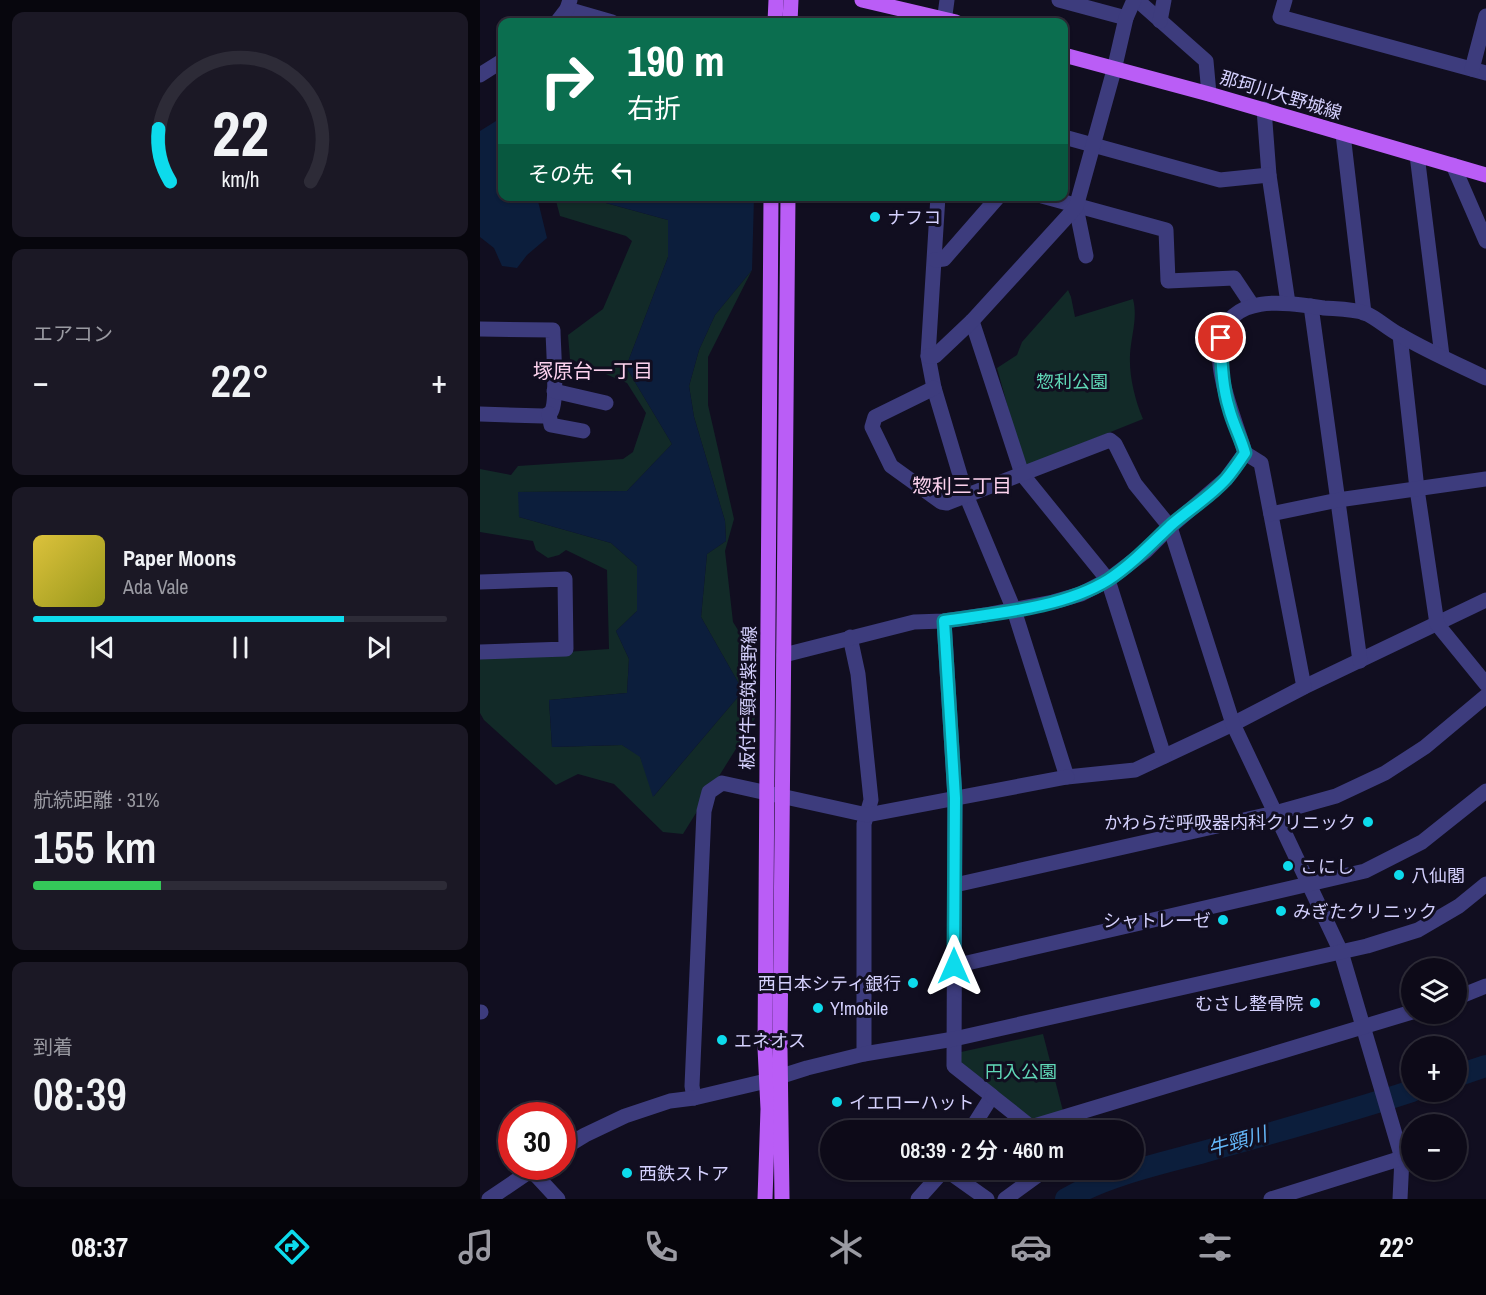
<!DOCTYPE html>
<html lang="ja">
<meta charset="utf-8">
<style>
:root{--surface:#0d0a18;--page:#1b1825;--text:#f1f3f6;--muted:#9a9aa2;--line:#2d2b37;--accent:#0ddbec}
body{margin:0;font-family:"Archivo Narrow","Noto Sans JP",sans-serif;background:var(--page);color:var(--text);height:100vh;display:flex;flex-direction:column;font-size:22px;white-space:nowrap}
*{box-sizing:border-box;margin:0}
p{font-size:20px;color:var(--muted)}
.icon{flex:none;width:33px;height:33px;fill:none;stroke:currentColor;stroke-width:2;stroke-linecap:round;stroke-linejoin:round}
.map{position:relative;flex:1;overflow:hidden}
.panel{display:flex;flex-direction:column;gap:12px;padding:12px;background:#07060d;width:480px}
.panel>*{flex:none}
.top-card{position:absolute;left:18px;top:18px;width:570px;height:183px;border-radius:12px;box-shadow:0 2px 4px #0004,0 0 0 2px var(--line);background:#0b6e4f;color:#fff;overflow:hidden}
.tools{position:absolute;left:921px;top:958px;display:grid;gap:12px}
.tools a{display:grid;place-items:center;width:66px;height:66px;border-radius:50%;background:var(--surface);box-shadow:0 2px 4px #0004,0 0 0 2px var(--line);font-size:30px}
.speed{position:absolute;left:18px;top:1102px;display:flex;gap:12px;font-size:30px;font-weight:700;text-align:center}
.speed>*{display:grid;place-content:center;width:78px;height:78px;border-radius:50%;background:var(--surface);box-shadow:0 2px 4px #0004,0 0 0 2px var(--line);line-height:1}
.speed .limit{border:9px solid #d22;background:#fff;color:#111}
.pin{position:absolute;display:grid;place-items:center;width:51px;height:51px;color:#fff;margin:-26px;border:3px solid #fff;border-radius:50%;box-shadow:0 2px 6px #0007}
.me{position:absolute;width:66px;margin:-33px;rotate:0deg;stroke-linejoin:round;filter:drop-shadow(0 0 4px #0008)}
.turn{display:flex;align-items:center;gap:21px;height:126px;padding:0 30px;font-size:27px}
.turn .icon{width:78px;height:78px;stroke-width:2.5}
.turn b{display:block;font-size:42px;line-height:51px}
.then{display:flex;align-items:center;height:57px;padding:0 30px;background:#0003;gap:12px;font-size:22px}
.big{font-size:45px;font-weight:600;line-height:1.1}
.panel .widget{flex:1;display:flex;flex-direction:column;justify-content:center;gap:9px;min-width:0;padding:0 21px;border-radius:12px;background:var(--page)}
.panel .dial{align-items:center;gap:0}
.dial svg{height:156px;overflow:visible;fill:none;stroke:var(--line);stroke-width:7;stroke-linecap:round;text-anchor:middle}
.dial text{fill:var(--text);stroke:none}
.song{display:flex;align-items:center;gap:18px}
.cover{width:72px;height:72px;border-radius:9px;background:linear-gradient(135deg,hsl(50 70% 55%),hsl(60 70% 35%))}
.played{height:6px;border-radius:3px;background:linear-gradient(90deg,var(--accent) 75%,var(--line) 75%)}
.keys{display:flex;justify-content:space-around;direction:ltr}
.heat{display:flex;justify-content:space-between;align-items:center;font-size:33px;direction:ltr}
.charge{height:9px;border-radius:4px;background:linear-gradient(90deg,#34c759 31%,var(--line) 0)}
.trip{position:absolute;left:340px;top:1120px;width:324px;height:60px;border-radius:30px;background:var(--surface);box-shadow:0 2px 4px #0004,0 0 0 2px var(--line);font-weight:600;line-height:60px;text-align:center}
.menu{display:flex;height:96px;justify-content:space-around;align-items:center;background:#05040a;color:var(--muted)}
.menu .icon{width:42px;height:42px}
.menu .on{color:var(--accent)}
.menu b{font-size:27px;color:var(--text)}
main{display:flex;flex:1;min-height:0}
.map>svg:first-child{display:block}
.green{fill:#122a28}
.water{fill:#0c1e3c}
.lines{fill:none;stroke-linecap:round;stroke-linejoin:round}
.river{stroke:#0c1e3c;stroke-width:22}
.minor{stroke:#3d3c7d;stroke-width:15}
.major{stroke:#ba5df6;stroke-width:15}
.route-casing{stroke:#088e99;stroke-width:15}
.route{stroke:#0ddbec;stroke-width:10}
.poi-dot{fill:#0ddbec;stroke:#110e20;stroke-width:2}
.labels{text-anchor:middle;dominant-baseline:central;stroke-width:6;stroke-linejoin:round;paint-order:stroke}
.street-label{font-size:18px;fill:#d4d0fd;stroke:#110e20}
.poi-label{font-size:18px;fill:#d4d0fd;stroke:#110e20;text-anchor:start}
.park-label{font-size:18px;fill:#60d8b7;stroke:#110e20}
.neighbourhood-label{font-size:20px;fill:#fdd2ee;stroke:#110e20}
.water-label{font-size:20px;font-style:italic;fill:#64b6f7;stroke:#110e20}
</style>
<main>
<section class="panel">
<div class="widget dial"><svg viewBox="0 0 100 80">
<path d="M14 69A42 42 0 1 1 86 69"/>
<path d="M14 69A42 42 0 0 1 8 42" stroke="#0ddbec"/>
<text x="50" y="56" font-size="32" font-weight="700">22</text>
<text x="50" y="72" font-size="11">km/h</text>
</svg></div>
<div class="widget"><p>エアコン</p>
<div class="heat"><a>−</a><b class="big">22°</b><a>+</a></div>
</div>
<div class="widget">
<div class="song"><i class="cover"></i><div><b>Paper Moons</b><p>Ada Vale</p></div></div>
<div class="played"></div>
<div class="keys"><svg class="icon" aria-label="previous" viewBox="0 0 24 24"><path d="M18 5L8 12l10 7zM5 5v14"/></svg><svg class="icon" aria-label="pause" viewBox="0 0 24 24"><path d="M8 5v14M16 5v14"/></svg><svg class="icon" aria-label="next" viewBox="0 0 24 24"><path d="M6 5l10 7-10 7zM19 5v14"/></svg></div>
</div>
<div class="widget"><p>航続距離 · 31%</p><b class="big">155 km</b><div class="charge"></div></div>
<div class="widget"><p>到着</p><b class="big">08:39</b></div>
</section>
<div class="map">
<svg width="1006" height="1199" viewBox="0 0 1006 1199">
<rect width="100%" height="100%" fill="#110e20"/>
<g class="green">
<path d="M75,197H104L188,220V257L146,367L192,444L147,491L39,492V517L131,543L157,566V611L136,631L149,659L147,693L69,700L72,747L142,745L160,756L174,796L263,691L221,617L227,554L246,541L245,521L214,417L209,386L219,350L235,315L272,270L228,357V405L254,519L245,551L253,622L276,659L277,715L203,834L183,832L134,784L98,774L76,785L4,720L0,713V658L129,649L127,570L86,550L79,555L68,558L56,550L53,541L0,532V469L31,475L38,466L143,459L153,452L166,413L147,383L90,359L88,335L123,309L152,241L146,236L80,216Z"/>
<path d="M588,290L591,297L595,317L653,299C658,318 651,336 650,355C649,376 655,400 663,419L548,465L543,462L517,368L537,355L542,342Z"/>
<path d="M563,1034L583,1111L553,1120L481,1065V1052Z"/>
</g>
<g class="water">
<path d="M16,121L22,122V196L57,197L67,238L47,255L37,268L22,266L14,248L0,237V131Z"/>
<path d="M104,197H274L272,270L235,315L219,350L209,386L214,417L245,521L246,541L227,554L221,617L263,691L173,797L160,757L142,745L72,747L69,700L147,693L149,659L136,631L157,611V566L131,543L39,517L38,492L147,491L192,444L146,367L188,257V220Z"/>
</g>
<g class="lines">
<g class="river">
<path d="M976,1076L1006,1066"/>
<path d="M586,1199C626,1176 675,1165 720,1153C791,1133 862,1114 932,1091"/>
</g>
<g class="minor">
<path d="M579,0L646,18"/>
<path d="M657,0L726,61L729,94"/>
<path d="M805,0L800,17L1006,73"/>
<path d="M87,9L132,22"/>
<path d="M680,21L684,0"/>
<path d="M77,22L87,9L90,0"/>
<path d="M464,22L467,0"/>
<path d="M992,69L1006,16"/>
<path d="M0,75L22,61"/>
<path d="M784,109L789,175L808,303"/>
<path d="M863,134L884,313"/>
<path d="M584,137L740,180L789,175"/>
<path d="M937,155L962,356"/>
<path d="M973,165L1006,241"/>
<path d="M458,196L448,356L454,388L486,495L534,610L587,777L655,770L753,724L824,687L1006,600"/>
<path d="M562,196L686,230L688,281L754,278L772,305"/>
<path d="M596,207L606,256"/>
<path d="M455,260L464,259L519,196"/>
<path d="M831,306L880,661"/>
<path d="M492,321L542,474L628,580L684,756"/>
<path d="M0,329L73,330C73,344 78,403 71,412C69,415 66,415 63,416L0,414"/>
<path d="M920,335L937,489L957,624L1006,684"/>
<path d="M448,356H455L492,321L596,207L634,70L646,18L654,0"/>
<path d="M454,388L395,417L392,427L411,466L461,502L467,503L630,440L635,444L655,484L690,527L753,724L861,952L922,1158L920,1199"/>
<path d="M74,391L126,403"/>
<path d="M69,414L71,425L103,431"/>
<path d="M765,453L781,463L824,687"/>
<path d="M791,514L858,500L1006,479"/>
<path d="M0,582L85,579L86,649L0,652"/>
<path d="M464,621L475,798L474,1066L512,1096L490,1131"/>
<path d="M370,637L378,674L391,800L384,824V1054"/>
<path d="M304,655L434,622L464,621L505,615L573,602L601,594L628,580L666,551L690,527L746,479L765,453C756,421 733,372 741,338C752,292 809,303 844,308C856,309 873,309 885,313C897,318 908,329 920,335C947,351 977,364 1006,378"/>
<path d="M475,885L795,813L856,796L905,773L945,747L1006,696"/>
<path d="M474,966L885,871L942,842L1006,791"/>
<path d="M976,998L1006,986"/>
<path d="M0,1012H1"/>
<path d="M512,1096L551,1127L553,1131"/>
<path d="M214,1098L212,1086L224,811L229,792L242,783L387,815L587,777"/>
<path d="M551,1127L932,1012"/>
<path d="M82,1149L105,1135L145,1116L190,1101L214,1098L286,1081L327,1068L384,1054L474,1039L887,946L938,930L979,906L1006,884"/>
<path d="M51,1170L78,1199"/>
<path d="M466,1170L507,1199"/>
<path d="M9,1199L56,1167"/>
<path d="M438,1199L464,1170"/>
<path d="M525,1199L565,1170"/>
<path d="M791,1199L922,1158"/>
</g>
<g class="major">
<path d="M382,0L476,22"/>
<path d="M295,22L296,0"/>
<path d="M310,22L311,0"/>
<path d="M584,55L729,94L1006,175"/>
<path d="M285,1199L288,1109L285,1048L291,196"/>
<path d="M302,1199L300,1047L308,196"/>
</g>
</g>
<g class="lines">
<defs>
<path id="route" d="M474,966L475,798L464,621C516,613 583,608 628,580C651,565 670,545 690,526C708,510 730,497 746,479C753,471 759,462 765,453C761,438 753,424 749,408C742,386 741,361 741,338"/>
</defs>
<use href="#route" class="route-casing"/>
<use href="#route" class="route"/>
</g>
<g class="poi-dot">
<circle cx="395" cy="217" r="6"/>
<circle cx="888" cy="822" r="6"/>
<circle cx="808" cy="866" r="6"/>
<circle cx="919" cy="875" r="6"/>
<circle cx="801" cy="911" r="6"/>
<circle cx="743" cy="920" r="6"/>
<circle cx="433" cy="983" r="6"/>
<circle cx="835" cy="1003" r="6"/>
<circle cx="338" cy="1008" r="6"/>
<circle cx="242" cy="1040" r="6"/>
<circle cx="357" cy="1102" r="6"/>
<circle cx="147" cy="1173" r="6"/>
</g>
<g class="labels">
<g class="street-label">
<text transform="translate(801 95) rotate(17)">那珂川大野城線</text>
<text transform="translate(268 698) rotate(-89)">板付牛頸筑紫野線</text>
</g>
<g class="poi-label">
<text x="407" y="217">ナフコ</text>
<text x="876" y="822" text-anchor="end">かわらだ呼吸器内科クリニック</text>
<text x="820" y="866">こにし</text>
<text x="931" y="875">八仙閣</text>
<text x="813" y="911">みぎたクリニック</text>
<text x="731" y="920" text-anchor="end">シャトレーゼ</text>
<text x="421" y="983" text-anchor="end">西日本シティ銀行</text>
<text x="823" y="1003" text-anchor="end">むさし整骨院</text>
<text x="350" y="1008">Y!mobile</text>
<text x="254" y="1040">エネオス</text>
<text x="369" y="1102">イエローハット</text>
<text x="159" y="1173">西鉄ストア</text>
</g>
<g class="park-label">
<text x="592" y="381">惣利公園</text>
<text x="541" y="1071">円入公園</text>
</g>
<g class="neighbourhood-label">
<text x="113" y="370">塚原台一丁目</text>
<text x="482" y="485">惣利三丁目</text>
</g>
<g class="water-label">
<text transform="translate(757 1141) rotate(-16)">牛頸川</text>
</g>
</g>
</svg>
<div class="tools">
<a><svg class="icon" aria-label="layers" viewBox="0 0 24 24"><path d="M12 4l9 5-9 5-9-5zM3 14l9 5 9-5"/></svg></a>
<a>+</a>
<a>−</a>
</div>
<div class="speed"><div class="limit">30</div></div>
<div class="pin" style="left:741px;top:338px;background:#d93025"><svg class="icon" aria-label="arrive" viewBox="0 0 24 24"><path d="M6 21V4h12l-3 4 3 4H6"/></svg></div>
<svg class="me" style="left:474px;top:966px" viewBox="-20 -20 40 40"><path d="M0-17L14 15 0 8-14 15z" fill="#0ddbec" stroke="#fff" stroke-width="4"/></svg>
<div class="trip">08:39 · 2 分 · 460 m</div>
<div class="top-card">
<div class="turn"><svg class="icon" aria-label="right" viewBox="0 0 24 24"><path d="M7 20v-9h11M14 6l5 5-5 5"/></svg><div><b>190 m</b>右折</div></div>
<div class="then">その先<svg class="icon" aria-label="left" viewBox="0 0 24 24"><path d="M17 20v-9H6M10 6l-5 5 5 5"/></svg></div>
</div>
</div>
</main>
<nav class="menu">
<b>08:37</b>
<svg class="icon on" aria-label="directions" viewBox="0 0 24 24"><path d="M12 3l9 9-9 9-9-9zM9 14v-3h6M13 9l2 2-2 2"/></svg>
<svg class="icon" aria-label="music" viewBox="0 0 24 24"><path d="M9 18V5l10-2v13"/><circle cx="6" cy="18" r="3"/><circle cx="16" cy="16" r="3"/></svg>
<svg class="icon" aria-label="phone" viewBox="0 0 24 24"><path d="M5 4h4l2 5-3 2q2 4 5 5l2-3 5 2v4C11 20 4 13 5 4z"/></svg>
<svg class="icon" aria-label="climate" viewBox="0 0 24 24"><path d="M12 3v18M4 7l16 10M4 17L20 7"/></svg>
<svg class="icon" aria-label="car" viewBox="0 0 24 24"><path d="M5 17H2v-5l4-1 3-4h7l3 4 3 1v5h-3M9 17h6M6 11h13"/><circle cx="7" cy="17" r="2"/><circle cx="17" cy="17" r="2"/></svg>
<svg class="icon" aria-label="filters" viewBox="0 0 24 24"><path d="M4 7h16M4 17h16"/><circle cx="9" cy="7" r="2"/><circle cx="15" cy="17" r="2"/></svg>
<b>22°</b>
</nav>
